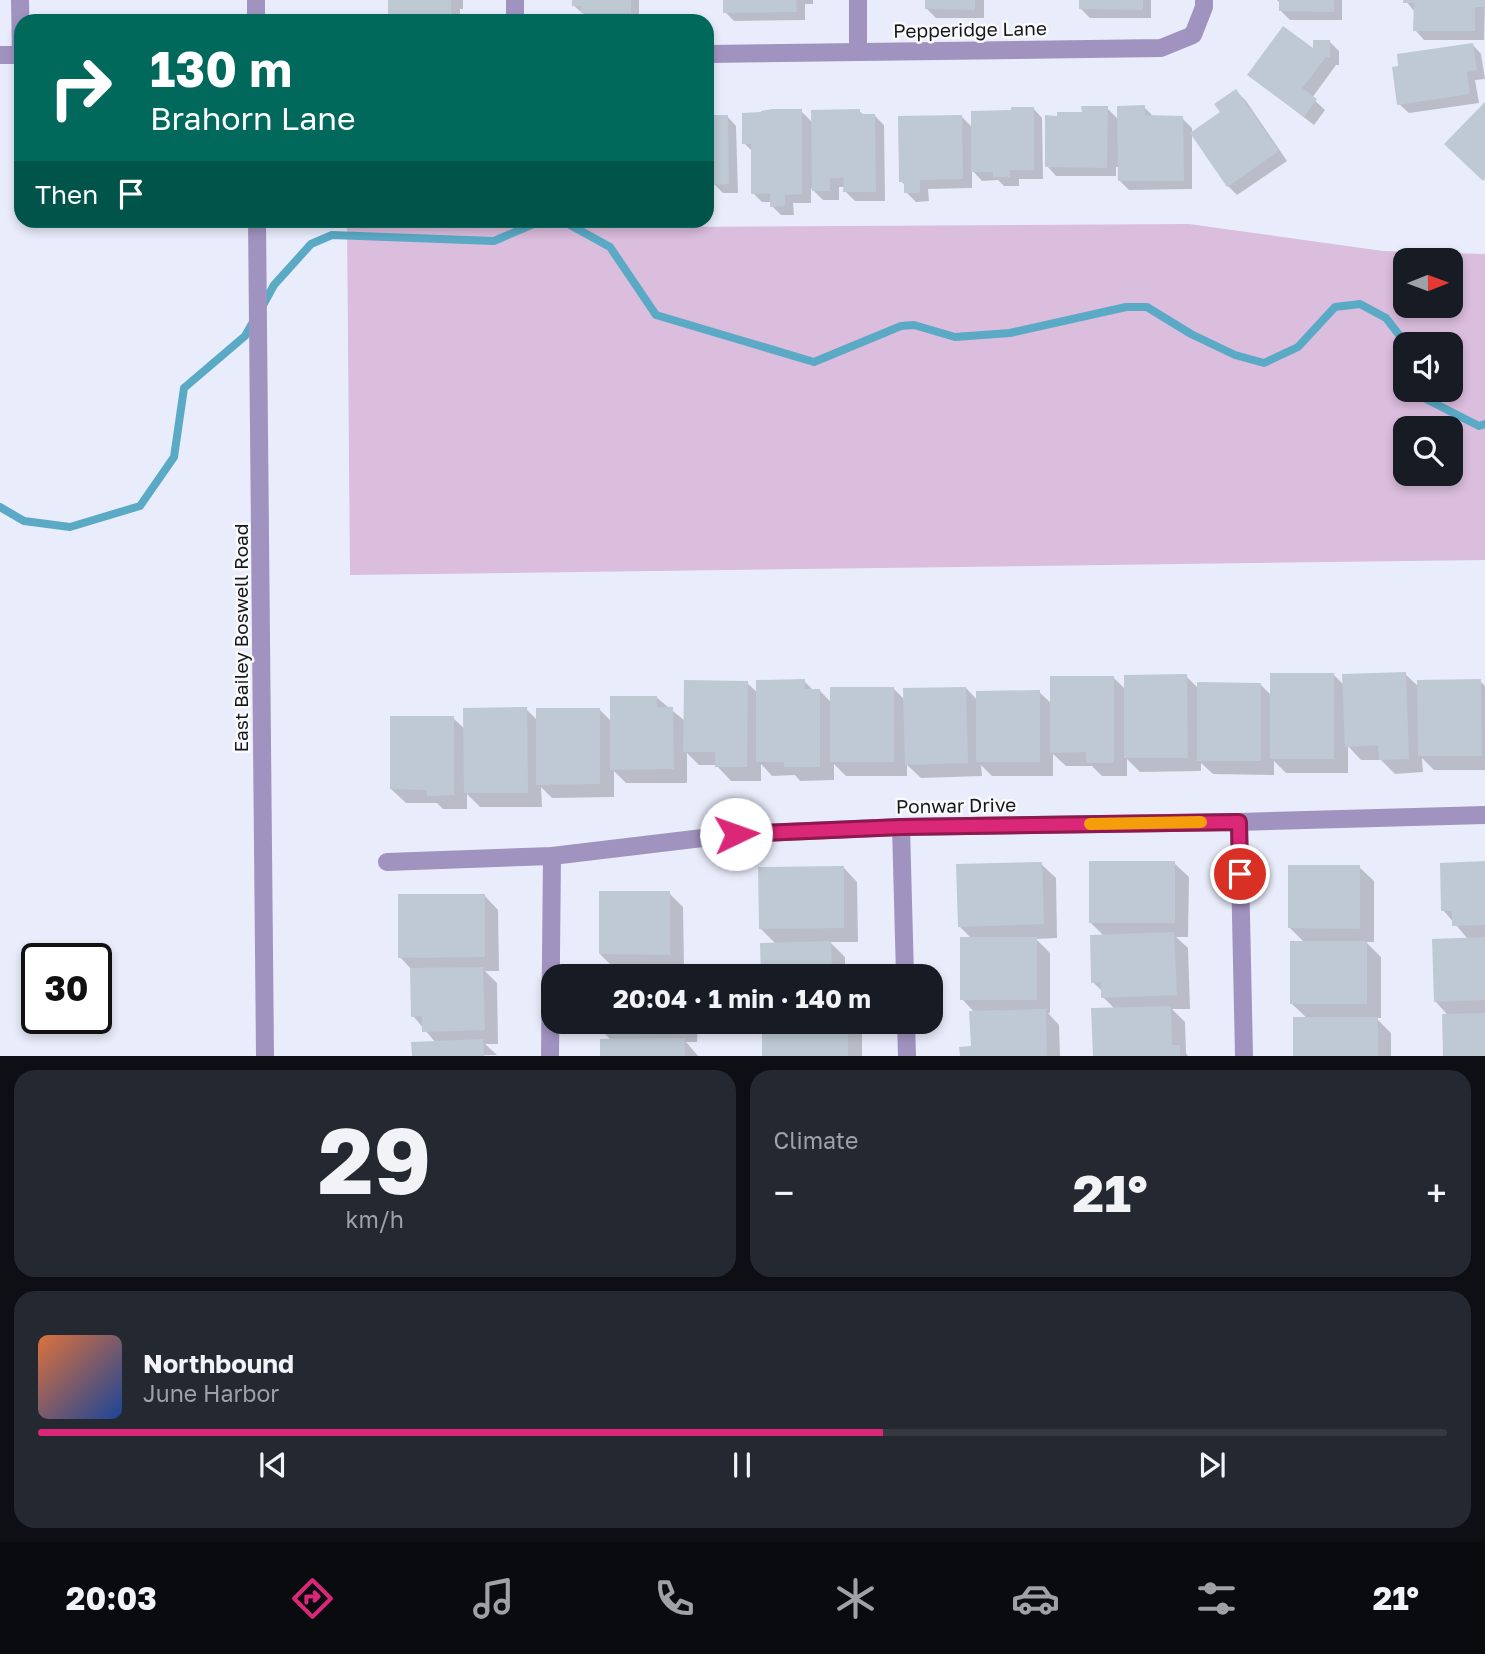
<!DOCTYPE html>
<meta charset="utf-8">
<style>
:root{--surface:#171b24;--page:#242831;--text:#f1f3f6;--muted:#9ea1a6;--line:#363941;--accent:#db2777}
body{margin:0;font-family:"Golos Text",sans-serif;background:var(--page);color:var(--text);height:100vh;display:flex;flex-direction:column;font-size:26px;white-space:nowrap}
*{box-sizing:border-box;margin:0}
p{font-size:23px;color:var(--muted)}
.icon{flex:none;width:38px;height:38px;fill:none;stroke:currentColor;stroke-width:2;stroke-linecap:round;stroke-linejoin:round}
.map{position:relative;height:1056px;overflow:hidden}
.details{display:flex;flex-direction:column;gap:14px;padding:14px;background:#0d0f14;flex:1}
.details>*{flex:none}
.banner{position:absolute;left:14px;top:14px;width:700px;height:214px;border-radius:21px;box-shadow:0 4px 10px #0003;background:#00695c;color:#fff;overflow:hidden}
.needle{width:46px;rotate:89deg}
.tools{position:absolute;left:1393px;top:248px;display:grid;gap:14px}
.tools a{display:grid;place-items:center;width:70px;height:70px;border-radius:14px;background:var(--surface);box-shadow:0 4px 10px #0003;font-size:35px}
.speed{position:absolute;left:21px;top:943px;display:flex;gap:14px;font-size:35px;font-weight:700;text-align:center}
.speed>*{display:grid;place-content:center;width:91px;height:91px;border-radius:50%;background:var(--surface);box-shadow:0 4px 10px #0003;line-height:1}
.speed .limit{border:4px solid #111;border-radius:10px;background:#fff;color:#111}
.pin{position:absolute;display:grid;place-items:center;width:60px;height:60px;color:#fff;margin:-30px;border:4px solid #fff;border-radius:50%;box-shadow:0 2px 7px #0007}
.me{position:absolute;width:77px;margin:-38px;rotate:87deg;stroke-linejoin:round;filter:drop-shadow(0 0 5px #0008)}
.turn{display:flex;align-items:center;gap:24px;height:147px;padding:0 21px;font-size:32px}
.turn .icon{width:91px;height:91px;stroke-width:2.5}
.turn b{display:block;font-size:49px;line-height:60px}
.then{display:flex;align-items:center;height:66px;padding:0 21px;background:#0003;gap:14px;font-size:26px}
.big{font-size:52px;font-weight:700;line-height:1.1}
.details .widget{flex:1;display:flex;flex-direction:column;justify-content:center;gap:10px;min-width:0;padding:0 24px;border-radius:21px;background:var(--page)}
.details .dial{align-items:center;gap:0}
.dial b{font-size:91px;line-height:1}
.song{display:flex;align-items:center;gap:21px}
.cover{width:84px;height:84px;border-radius:10px;background:linear-gradient(135deg,hsl(20 70% 55%),hsl(220 70% 35%))}
.played{height:7px;border-radius:4px;background:linear-gradient(90deg,var(--accent) 60%,var(--line) 60%)}
.keys{display:flex;justify-content:space-around;direction:ltr}
.heat{display:flex;justify-content:space-between;align-items:center;font-size:38px;direction:ltr}
.details .tiles{flex:1;display:grid;gap:14px;grid-template-columns:1fr 1fr}
.widget:last-child{grid-column:span 2}
.trip{position:absolute;left:541px;top:964px;width:402px;height:70px;border-radius:21px;background:var(--surface);box-shadow:0 4px 10px #0003;font-weight:700;line-height:70px;text-align:center}
.tab-bar{display:flex;height:112px;justify-content:space-around;align-items:center;background:#090b0e;color:var(--muted)}
.tab-bar .icon{width:49px;height:49px}
.tab-bar .current{color:var(--accent)}
.tab-bar b{font-size:32px;color:var(--text)}
.map>svg:first-child{display:block}
.green{fill:#dbbddd;fill-rule:evenodd}
.shadow{fill:#0003}
.lines{fill:none;stroke-linecap:round;stroke-linejoin:round}
.stream{stroke:#5aaac6;stroke-width:8}
.building{fill:#bec9d4}
.minor{stroke:#a193c0;stroke-width:18}
.route-casing{stroke:#8e194d;stroke-width:18}
.route{stroke:#db2777;stroke-width:12}
.slow{stroke:#f59e0b;stroke-width:12}
.labels{text-anchor:middle;dominant-baseline:central;stroke-width:5;stroke-linejoin:round;paint-order:stroke}
.street-label{font-size:19px;fill:#16181c;stroke:#fafafd}
</style>
<div class="map">
<svg width="1485" height="1056" viewBox="0 0 1485 1056">
<rect width="100%" height="100%" fill="#e9edfb"/>
<path class="green" d="M661,220L662,227L1189,224L1383,251L1485,254V560L350,575L347,221ZM1405,261H1451V306H1405ZM1405,345H1451V390H1405ZM1405,429H1451V474H1405Z"/>
<g class="shadow">
<path d="M389,0H463V9H460V21H395L389,15Z"/>
<path d="M573,0H639V21H592L573,5Z"/>
<path d="M725,0H813V4H805V20L734,21L725,12Z"/>
<path d="M926,0H984V18H936L927,9Z"/>
<path d="M1081,0H1151V18H1090L1081,9Z"/>
<path d="M1277,0H1342V20H1290L1281,11V4Z"/>
<path d="M1405,0H1485L1484,40H1424L1415,30L1414,11Z"/>
<path d="M1330,42L1339,51V65H1336L1312,98L1325,110L1314,125L1249,75L1315,51Z"/>
<path d="M1472,44L1481,54L1485,79L1475,80L1479,103L1409,113L1399,104Z"/>
<path d="M1236,91L1246,101L1287,161L1237,195L1228,186L1223,113Z"/>
<path d="M1144,107L1154,117L1182,118L1192,128V189L1129,190L1120,181L1119,167H1116V176H1056L1047,166L1083,114L1107,108L1119,120Z"/>
<path d="M1033,108L1042,118L1043,179H1019V186H1004L998,180L982,181L972,170V188L928,189L929,201L916,202L906,192V186L901,181L961,116L973,128L1012,112Z"/>
<path d="M801,111L813,123L859,111L865,116H875L884,125L885,201H855L845,191V187H839V200H823L811,188V203H793L794,215H781L772,206V202H762L753,193V152L744,143Z"/>
<path d="M727,116L736,126L738,193H723L715,185H707V117Z"/>
<path d="M1333,674L1345,686L1405,674L1419,687L1480,681L1485,686V770H1434L1422,758L1423,772L1395,774L1381,760H1361L1348,746V773H1286L1274,761V775L1213,774L1201,763V771L1140,772L1127,759V776H1102L1092,766H1066L1053,754V776H992L981,765L982,776L921,778L907,765V776H846L834,764V780L800,781L795,775L772,776L761,764V781H731L716,765H699L687,753V783H626L614,771V797L552,798L541,787L542,807H480L467,794V809H443L437,803H406L391,789L453,718L465,729L526,709L538,721L599,709L612,722L656,697L685,721L747,683L758,693L804,681L813,690H819L832,703L893,688L905,700L966,688L978,701L1039,692L1052,704L1113,677L1126,690L1186,676L1199,689L1260,684L1272,696Z"/>
<path d="M1174,863L1189,877L1188,937H1176L1188,948L1190,1009H1172L1185,1022L1186,1053L1188,1056H1094L1115,1009L1103,997V992L1093,982L1105,937L1090,922Z"/>
<path d="M1485,863V1056L1435,1001L1468,939L1443,910Z"/>
<path d="M1041,864L1056,878L1057,938L1036,939L1050,953V1013H1048L1059,1025L1060,1056H961L972,1048L975,1013L962,999L972,939L959,926Z"/>
<path d="M843,867L857,882L858,942H830L845,957V973L851,976H763L762,945L776,944L761,929Z"/>
<path d="M1359,867L1374,881V942H1366L1381,957V1018H1376L1391,1033V1056H1294L1308,1019L1292,1004L1305,943L1290,928Z"/>
<path d="M669,893L683,907L684,967L693,976H609L608,967H613L600,954Z"/>
<path d="M484,895L498,910L499,971H485L497,983L498,1044H485L497,1055L414,1056L436,1043L413,1016L411,969L400,957Z"/>
<path d="M598,1022H698L697,1042H686L698,1056H602L611,1040L598,1027Z"/>
<path d="M764,1022H851L862,1033V1056H764Z"/>
</g>
<g class="lines">
<g class="stream">
<path d="M561,220L610,247L656,315L814,362L901,326L914,325L955,337L1010,333L1126,307H1147L1191,334L1235,355L1264,363L1298,347L1335,307L1360,304L1386,318L1407,345"/>
<path d="M262,307L274,285L311,244L332,235L494,241L543,220"/>
<path d="M1418,390L1426,399L1479,426L1485,424"/>
<path d="M0,507L24,521L70,527L140,506L174,457L184,388L245,336L253,322"/>
</g>
</g>
<g class="building">
<path d="M388,0H451V15L388,16Z"/>
<path d="M572,0H631V13H581V6H572Z"/>
<path d="M723,0H796L797,12L723,13Z"/>
<path d="M925,0H975V10L925,9Z"/>
<path d="M1079,0H1143V10L1079,9Z"/>
<path d="M1279,0H1334V12L1279,11Z"/>
<path d="M1403,0H1485V7H1475V31H1413L1414,3H1403Z"/>
<path d="M1283,26L1313,48V40H1330V57H1326L1302,88L1317,99L1304,117L1247,75Z"/>
<path d="M1473,43L1477,70L1467,72L1470,94L1397,105L1392,67L1398,66L1397,54Z"/>
<path d="M1236,89L1279,151L1227,187L1190,133L1220,112L1214,104Z"/>
<path d="M1485,102V178L1483,181L1444,144Z"/>
<path d="M1145,105V115L1183,116L1184,181H1118L1117,106Z"/>
<path d="M1081,106H1108L1107,168L1045,167V115L1057,116V112H1082Z"/>
<path d="M1011,107H1034V170H1010V177H993V172H971V111L1011,110Z"/>
<path d="M773,109H802V194L785,195V206L770,207V193L751,194V144H742V113L761,112V111Z"/>
<path d="M860,109V114H875L876,192H843L844,178H830V191H812L811,110Z"/>
<path d="M707,115H728L729,184L712,185V176H707Z"/>
<path d="M962,115L963,179L920,180V193H904V182H899L898,116Z"/>
<path d="M1406,672L1409,759L1379,760L1378,745L1345,747L1342,674Z"/>
<rect x="1270" y="673" width="64" height="86"/>
<path d="M1187,674L1188,758H1124V675Z"/>
<path d="M1050,676H1114V763H1086V752L1050,753Z"/>
<path d="M805,679V689H820V767H784V762H756V680Z"/>
<path d="M1481,679L1482,756H1418L1417,680Z"/>
<path d="M684,680L748,681L747,767H715V752H683Z"/>
<path d="M1197,682L1261,683V761H1197Z"/>
<rect x="830" y="687" width="64" height="75"/>
<path d="M966,687L968,763L905,765L903,688Z"/>
<path d="M1040,690V762H976V691Z"/>
<path d="M610,696H657V707H673L674,769L610,770Z"/>
<path d="M527,707L528,793H464L463,708Z"/>
<path d="M536,708H600V784L536,785Z"/>
<path d="M390,716H454V795L427,796V790L390,789Z"/>
<rect x="1089" y="861" width="86" height="62"/>
<path d="M1485,861V925L1452,926V911H1441L1440,863Z"/>
<path d="M1042,862L1044,924L958,927L956,864Z"/>
<path d="M1288,865H1360V929L1288,928Z"/>
<path d="M844,866V928L759,929L758,867Z"/>
<path d="M599,891H670V955L599,954Z"/>
<path d="M398,894H485V957L398,958Z"/>
<path d="M1174,932L1177,995L1101,998V982L1091,983L1090,935Z"/>
<rect x="960" y="937" width="77" height="63"/>
<path d="M1485,937V1000L1434,1002L1432,939Z"/>
<path d="M831,941L832,971H848V976H761L760,943Z"/>
<rect x="1290" y="941" width="77" height="63"/>
<rect x="607" y="965" width="77" height="11"/>
<path d="M483,967L485,1030L422,1032V1016L411,1017L410,968Z"/>
<path d="M1171,1006L1172,1045H1180V1056H1093L1091,1008Z"/>
<path d="M1046,1009L1047,1056H960L959,1047L971,1046L969,1011Z"/>
<path d="M1485,1013V1056H1443L1442,1014Z"/>
<rect x="1293" y="1017" width="85" height="39"/>
<rect x="597" y="1022" width="87" height="6"/>
<rect x="762" y="1022" width="86" height="34"/>
<path d="M685,1038V1056H600V1039Z"/>
<path d="M483,1039L484,1056H412L411,1042Z"/>
</g>
<g class="lines">
<g class="minor">
<path d="M20,0L21,55"/>
<path d="M256,0V21"/>
<path d="M515,0V21"/>
<path d="M858,0V52"/>
<path d="M707,54L1161,48L1193,35L1204,7V0"/>
<path d="M0,55H21"/>
<path d="M257,220L265,1056"/>
<path d="M1239,822L1244,1056"/>
<path d="M901,827L905,976"/>
<path d="M387,862L552,856L736,834L901,827L1239,822L1485,815"/>
<path d="M906,1022L907,1056"/>
<path d="M550,1056L552,856"/>
</g>
</g>
<g class="lines">
<defs>
<path id="route" d="M736,834L901,827L1239,822L1240,874"/>
</defs>
<use href="#route" class="route-casing"/>
<use href="#route" class="route"/>
<path class="slow" d="M1090,824L1201,822"/>
</g>
<g class="labels">
<g class="street-label">
<text transform="translate(970 29) rotate(-1)">Pepperidge Lane</text>
<text transform="translate(240 638) rotate(-90)">East Bailey Boswell Road</text>
<text transform="translate(956 805) rotate(-1)">Ponwar Drive</text>
</g>
</g>
</svg>
<div class="tools">
<a><svg class="needle" viewBox="-14 -14 28 28"><path d="M0-13l5 13h-10z" fill="#e53935"/><path d="M0 13l5-13h-10z" fill="#9ea1a6"/></svg></a>
<a><svg class="icon" aria-label="sound" viewBox="0 0 24 24"><path d="M4 9h4l5-4v14l-5-4H4zM17 9q2 3 0 6"/></svg></a>
<a><svg class="icon" aria-label="search" viewBox="0 0 24 24"><circle cx="10" cy="10" r="6"/><path d="M15 15l6 6"/></svg></a>
</div>
<div class="speed"><div class="limit">30</div></div>
<div class="pin" style="left:1240px;top:874px;background:#d93025"><svg class="icon" aria-label="arrive" viewBox="0 0 24 24"><path d="M6 21V4h12l-3 4 3 4H6"/></svg></div>
<svg class="me" style="left:736px;top:834px" viewBox="-20 -20 40 40"><circle r="19" fill="#fff"/><path d="M0-13L10 11 0 6-10 11z" fill="#db2777"/></svg>
<div class="trip">20:04 · 1 min · 140 m</div>
<div class="banner">
<div class="turn"><svg class="icon" aria-label="right" viewBox="0 0 24 24"><path d="M7 20v-9h11M14 6l5 5-5 5"/></svg><div><b>130 m</b>Brahorn Lane</div></div>
<div class="then">Then<svg class="icon" aria-label="arrive" viewBox="0 0 24 24"><path d="M6 21V4h12l-3 4 3 4H6"/></svg></div>
</div>
</div>
<section class="details">
<div class="tiles">
<div class="widget dial"><b>29</b><p>km/h</p></div>
<div class="widget"><p>Climate</p>
<div class="heat"><a>−</a><b class="big">21°</b><a>+</a></div>
</div>
<div class="widget">
<div class="song"><i class="cover"></i><div><b>Northbound</b><p>June Harbor</p></div></div>
<div class="played"></div>
<div class="keys"><svg class="icon" aria-label="previous" viewBox="0 0 24 24"><path d="M18 5L8 12l10 7zM5 5v14"/></svg><svg class="icon" aria-label="pause" viewBox="0 0 24 24"><path d="M8 5v14M16 5v14"/></svg><svg class="icon" aria-label="next" viewBox="0 0 24 24"><path d="M6 5l10 7-10 7zM19 5v14"/></svg></div>
</div>
</div>
</section>
<nav class="tab-bar">
<b>20:03</b>
<svg class="icon current" aria-label="directions" viewBox="0 0 24 24"><path d="M12 3l9 9-9 9-9-9zM9 14v-3h6M13 9l2 2-2 2"/></svg>
<svg class="icon" aria-label="music" viewBox="0 0 24 24"><path d="M9 18V5l10-2v13"/><circle cx="6" cy="18" r="3"/><circle cx="16" cy="16" r="3"/></svg>
<svg class="icon" aria-label="phone" viewBox="0 0 24 24"><path d="M5 4h4l2 5-3 2q2 4 5 5l2-3 5 2v4C11 20 4 13 5 4z"/></svg>
<svg class="icon" aria-label="climate" viewBox="0 0 24 24"><path d="M12 3v18M4 7l16 10M4 17L20 7"/></svg>
<svg class="icon" aria-label="car" viewBox="0 0 24 24"><path d="M5 17H2v-5l4-1 3-4h7l3 4 3 1v5h-3M9 17h6M6 11h13"/><circle cx="7" cy="17" r="2"/><circle cx="17" cy="17" r="2"/></svg>
<svg class="icon" aria-label="filters" viewBox="0 0 24 24"><path d="M4 7h16M4 17h16"/><circle cx="9" cy="7" r="2"/><circle cx="15" cy="17" r="2"/></svg>
<b>21°</b>
</nav>
